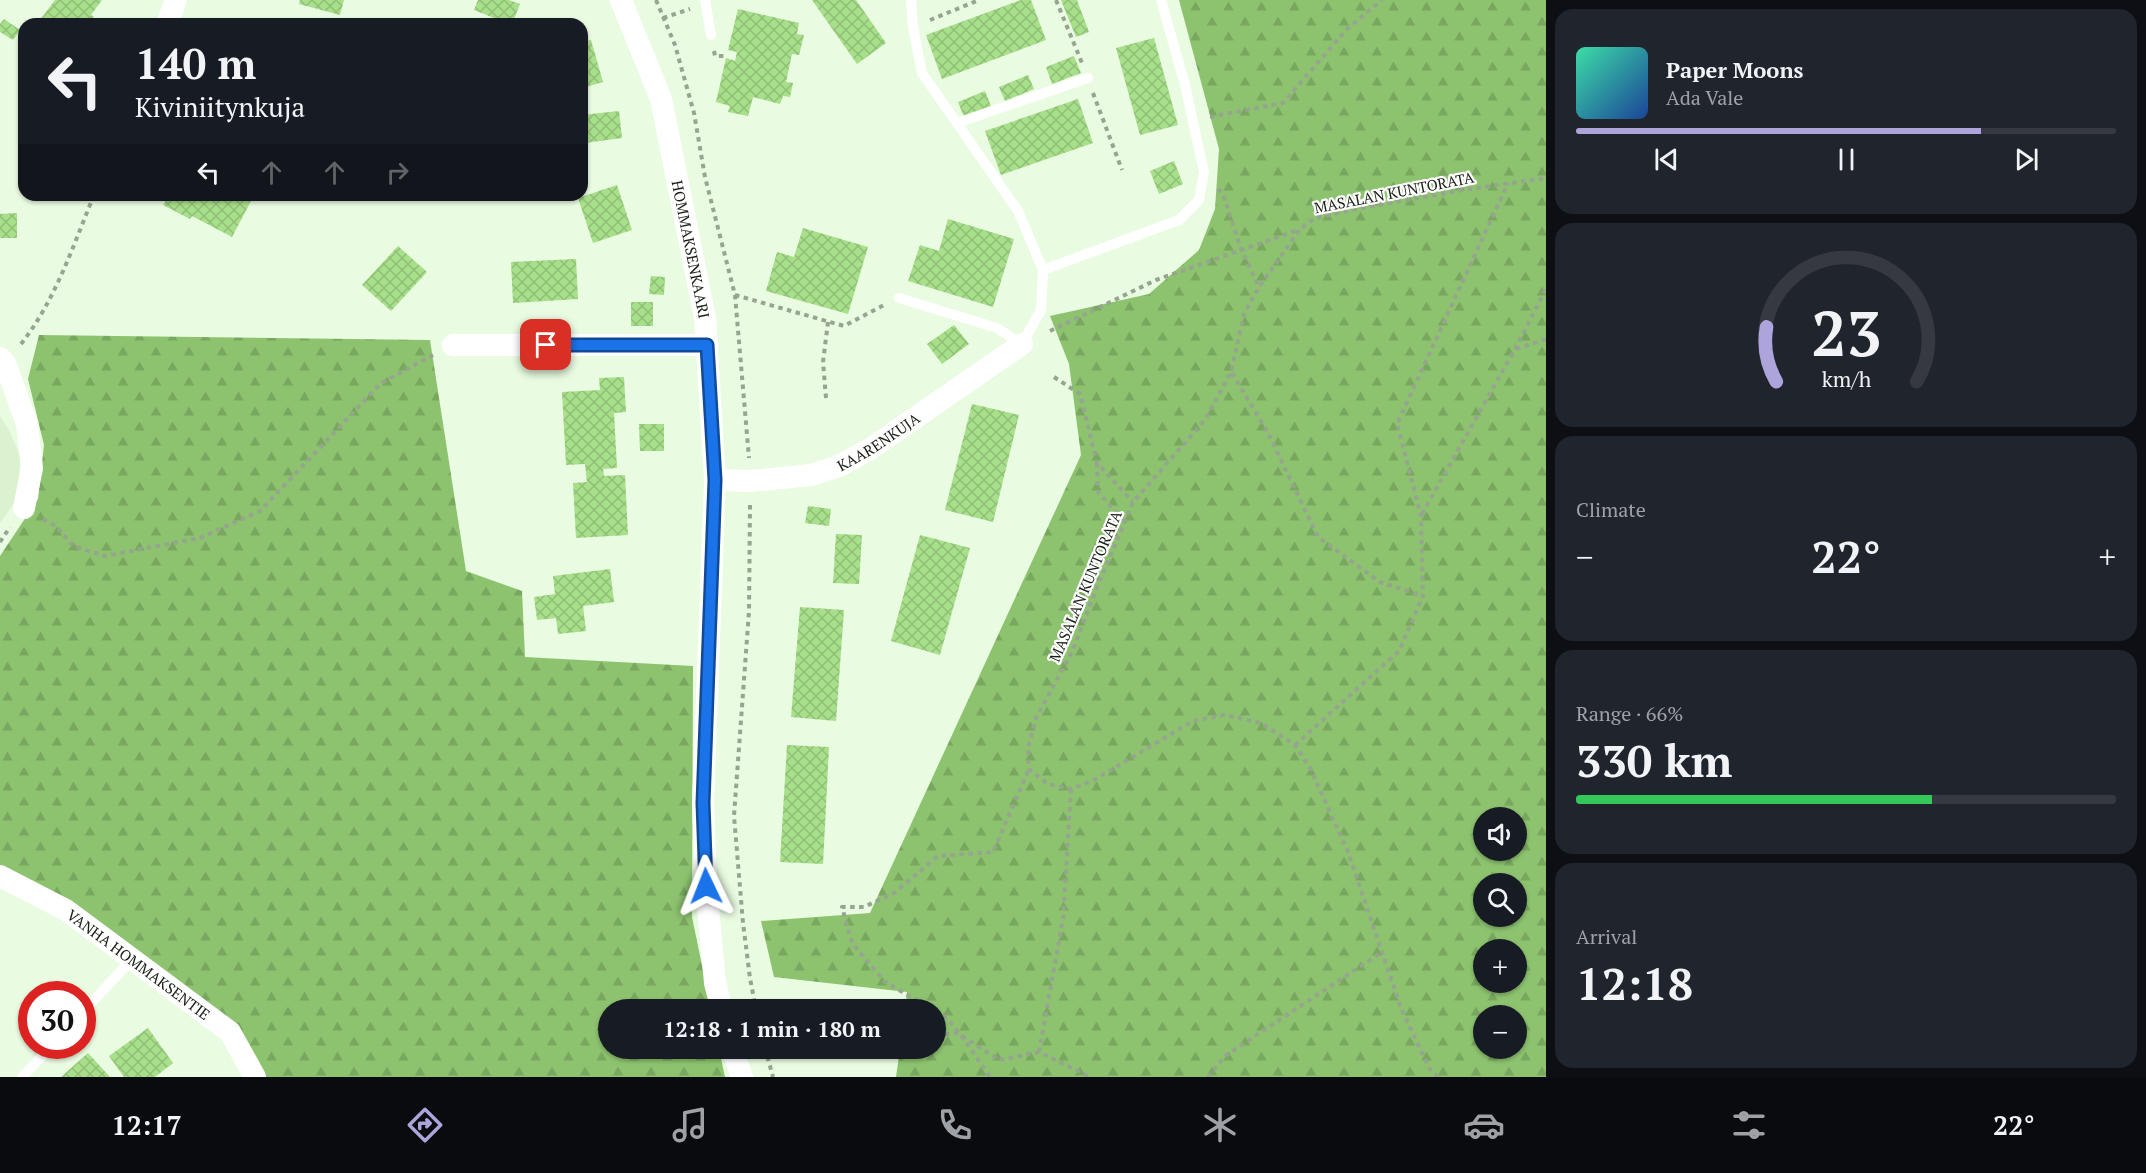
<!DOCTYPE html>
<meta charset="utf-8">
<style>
:root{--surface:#171b24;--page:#20242c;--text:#f1f3f6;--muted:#9ea1a6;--line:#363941;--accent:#aca4db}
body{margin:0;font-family:"PT Serif",serif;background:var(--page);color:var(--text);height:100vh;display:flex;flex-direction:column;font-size:22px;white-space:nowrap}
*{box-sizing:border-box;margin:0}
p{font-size:20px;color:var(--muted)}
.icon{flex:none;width:33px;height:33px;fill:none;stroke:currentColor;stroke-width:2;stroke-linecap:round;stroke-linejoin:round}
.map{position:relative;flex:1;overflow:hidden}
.details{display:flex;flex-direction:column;gap:9px;padding:9px;background:#0d0f14;width:600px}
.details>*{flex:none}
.hud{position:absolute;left:18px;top:18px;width:570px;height:183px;border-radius:18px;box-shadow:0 2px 4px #0004;background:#171b24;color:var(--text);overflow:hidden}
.controls{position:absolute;left:1473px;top:807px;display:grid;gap:12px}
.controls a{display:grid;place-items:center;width:54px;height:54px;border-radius:50%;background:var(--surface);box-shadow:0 2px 4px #0004;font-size:30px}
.speed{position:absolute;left:18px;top:981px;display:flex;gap:12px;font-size:30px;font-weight:700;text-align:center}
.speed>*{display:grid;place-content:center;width:78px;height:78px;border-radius:50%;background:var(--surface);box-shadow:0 2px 4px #0004;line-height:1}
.speed .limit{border:9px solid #d22;background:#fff;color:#111}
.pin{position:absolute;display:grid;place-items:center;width:51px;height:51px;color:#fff;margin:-26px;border-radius:12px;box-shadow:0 3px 9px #0006}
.me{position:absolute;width:66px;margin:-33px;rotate:358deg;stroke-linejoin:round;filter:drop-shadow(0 0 4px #0008)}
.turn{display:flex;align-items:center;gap:21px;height:126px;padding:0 18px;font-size:27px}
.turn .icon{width:78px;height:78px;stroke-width:2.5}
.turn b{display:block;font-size:42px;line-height:51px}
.lanes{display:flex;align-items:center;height:57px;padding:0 18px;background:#0003;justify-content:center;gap:30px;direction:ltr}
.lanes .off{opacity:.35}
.big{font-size:45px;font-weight:700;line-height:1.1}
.details .card{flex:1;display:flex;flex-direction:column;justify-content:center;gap:9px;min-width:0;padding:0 21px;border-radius:18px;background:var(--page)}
.details .dial{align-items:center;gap:0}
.dial svg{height:156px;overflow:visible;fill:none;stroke:var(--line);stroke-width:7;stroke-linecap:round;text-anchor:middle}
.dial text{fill:var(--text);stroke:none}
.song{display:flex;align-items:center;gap:18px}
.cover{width:72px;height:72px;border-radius:9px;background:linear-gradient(135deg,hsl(160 70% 55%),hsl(220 70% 35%))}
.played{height:6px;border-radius:3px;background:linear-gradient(90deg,var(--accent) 75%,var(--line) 75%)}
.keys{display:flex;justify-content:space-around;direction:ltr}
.heat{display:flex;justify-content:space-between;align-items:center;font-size:33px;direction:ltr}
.charge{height:9px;border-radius:4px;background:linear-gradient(90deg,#34c759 66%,var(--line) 0)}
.trip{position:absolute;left:598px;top:999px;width:348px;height:60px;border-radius:30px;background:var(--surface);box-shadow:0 2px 4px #0004;font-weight:700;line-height:60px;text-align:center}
.tab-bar{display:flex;height:96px;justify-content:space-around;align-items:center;background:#090b0e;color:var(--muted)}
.tab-bar .icon{width:42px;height:42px}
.tab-bar .active{color:var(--accent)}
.tab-bar b{font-size:27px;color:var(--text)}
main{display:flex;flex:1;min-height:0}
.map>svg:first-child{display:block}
.built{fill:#dbf1d0}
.forest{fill:url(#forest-firs);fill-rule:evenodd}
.building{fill:url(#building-cross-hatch)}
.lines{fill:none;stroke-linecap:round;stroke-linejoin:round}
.path{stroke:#97a490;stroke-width:4;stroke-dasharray:4.5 4.5;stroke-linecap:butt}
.service{stroke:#fff;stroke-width:10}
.minor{stroke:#fff;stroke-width:22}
.route-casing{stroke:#114b97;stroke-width:15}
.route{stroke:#1a73e8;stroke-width:10}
.labels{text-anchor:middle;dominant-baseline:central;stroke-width:4.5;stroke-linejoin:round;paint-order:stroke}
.street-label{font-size:15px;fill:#191f15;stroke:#fff}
</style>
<main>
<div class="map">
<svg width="1546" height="1077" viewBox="0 0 1546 1077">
<defs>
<pattern id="forest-firs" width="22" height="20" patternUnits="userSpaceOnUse" patternTransform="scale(1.5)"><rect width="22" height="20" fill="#8dc36f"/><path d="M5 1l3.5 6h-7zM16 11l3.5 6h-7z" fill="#79a75f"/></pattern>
<pattern id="building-cross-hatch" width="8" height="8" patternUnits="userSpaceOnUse" patternTransform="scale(1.5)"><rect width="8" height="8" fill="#a8df8a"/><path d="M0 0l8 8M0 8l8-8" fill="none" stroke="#90bf76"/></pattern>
</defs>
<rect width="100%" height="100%" fill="#e9fbe1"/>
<path class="built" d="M0,416L9,430L20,456L19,478L15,502L0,523Z"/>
<g class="forest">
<path d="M1179,0H1546V1077H896L900,1049L936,1048V1010L905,1009L907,992L774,977L761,921L870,913L1081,455L1069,364L1050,316L1149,294L1199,250L1215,209L1219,149ZM1484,818H1516V850H1484ZM1484,884H1516V916H1484ZM1484,950H1516V982H1484ZM1484,1016H1516V1048H1484Z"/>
<path d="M39,335L430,340L466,571L522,591L525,657L693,666L692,917L711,1009L609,1010V1048L719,1049L725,1077H255L230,1032L0,876V556L38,499L44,445L28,379Z"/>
</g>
<g class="building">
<path d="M55,0H102L91,15L94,17L89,24H37Z"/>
<path d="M300,0H344L340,15L299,4Z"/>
<path d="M478,0H509L520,4L512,24H509L474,10Z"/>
<path d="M812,0H856L886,43L857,64Z"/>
<path d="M1021,0H1031L1046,40L942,79L926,35Z"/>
<path d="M1061,0H1077L1089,32L1076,37Z"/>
<path d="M738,9L799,23L797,34L804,35L799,55L792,54L786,82L793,83L790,97L783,96L780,104L753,97L748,116L728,112L730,106L716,102L726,58L735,61L737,52L728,50Z"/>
<path d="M4,19L20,30L13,40L0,32V24Z"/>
<path d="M1154,38L1178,125L1140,135L1116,48Z"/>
<path d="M591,40L603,82L582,88V42Z"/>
<path d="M1074,56L1081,73L1052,84L1046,67Z"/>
<path d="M1028,75L1034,89L1005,101L999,87Z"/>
<path d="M985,91L991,106L964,117L958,102Z"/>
<path d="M1078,99L1093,143L1001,175L985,131Z"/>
<path d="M619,111L622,138L585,143L582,115Z"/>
<path d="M1174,161L1183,184L1159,194L1150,171Z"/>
<path d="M617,185L632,230L593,243L578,198Z"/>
<path d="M169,195H241L251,201L232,237L192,216L190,219L163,205Z"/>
<path d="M383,195H408L407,201Z"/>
<path d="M17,213V238H0V214Z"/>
<path d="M948,219L1014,239L993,307L908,281L920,245L939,251Z"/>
<path d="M803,228L868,247L848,314L766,291L777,252L794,257Z"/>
<path d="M398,246L427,272L391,311L362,285Z"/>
<path d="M576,259L578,299L513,303L511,262Z"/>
<path d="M651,276L665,277L664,295L649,294Z"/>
<rect x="631" y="302" width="22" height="24"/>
<path d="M954,325L969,344L942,364L927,344Z"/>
<path d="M624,377L626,412L614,413L617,468L603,469L604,476L625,475L628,535L576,538L573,483L587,482L585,464L566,465L562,392L600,390L599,378Z"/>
<path d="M972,404L1019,415L993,522L945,510Z"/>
<path d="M639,424H664V451H640Z"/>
<path d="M808,506L831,509L829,526L805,523Z"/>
<path d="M836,534L862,535L859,584L833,583Z"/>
<path d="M920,535L970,548L940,655L891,641Z"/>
<path d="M610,569L614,602L583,606L586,631L558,634L556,618L537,620L534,597L555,594L553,576Z"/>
<path d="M800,607L844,610L836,721L791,717Z"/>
<path d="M787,745L829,747L823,864L780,862Z"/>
<path d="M148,1028L173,1063L155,1077H124L109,1056Z"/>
<path d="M88,1053L110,1077H61Z"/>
</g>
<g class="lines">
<g class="path">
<path d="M656,0L675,45L694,113L705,177L735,295L749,458"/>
<path d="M1056,0L1082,63"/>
<path d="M663,18L690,9"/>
<path d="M930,20L979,0"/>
<path d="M714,51L715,56H724"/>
<path d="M1093,93L1122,170"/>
<path d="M1210,117L1283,103L1347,29L1382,0"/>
<path d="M1218,189L1223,194L1241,249L1259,287"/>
<path d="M735,295L844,326L884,305"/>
<path d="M1050,331L1156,280L1298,230"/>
<path d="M21,344C55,301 73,246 94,195"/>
<path d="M1516,349L1546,339"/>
<path d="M1232,373L1268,433L1318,537L1380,582L1423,596"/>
<path d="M1054,377L1080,394L1097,463L1133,502"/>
<path d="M826,398L823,362L828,322"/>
<path d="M1097,463L1098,492L1125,522"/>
<path d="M750,505L749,611L734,816L743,923L750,978L756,1010"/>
<path d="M1422,514L1515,349L1546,289"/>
<path d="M43,519L57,527L73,546L105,556L200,538L260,511L381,383L433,355"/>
<path d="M0,542L10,527"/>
<path d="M1295,745L1399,651L1423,596L1421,516L1397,424L1508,183"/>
<path d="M934,1010L885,982L852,943L842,907H864L894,893L938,856L993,852L1029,769"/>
<path d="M936,1010C953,1020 978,1060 990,1077"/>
<path d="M936,1035L958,1033L999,1060L1039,1052L1090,1077"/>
<path d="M765,1048L773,1077"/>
<path d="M1039,1052L1063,919L1071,789"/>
<path d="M1208,1077L1225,1056L1382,952"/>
<path d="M1438,1077L1429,1068L1401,1008L1348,852L1310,768L1295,745L1261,723L1224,715L1193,721L1094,780L1071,789L1048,784L1029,769L1028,748L1036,718L1072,652L1096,590L1133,502L1205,420L1231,372L1244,314L1259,287L1300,229L1313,219L1351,210L1463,190L1546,178"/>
</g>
<g class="service">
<path d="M705,0L711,35"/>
<path d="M957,123L1088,78"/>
<path d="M1043,270L1179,220L1199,200L1204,172L1185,85L1161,0"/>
<path d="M899,298L997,328L1022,344L1041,310L1043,270L1018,211L922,73L913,27L911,0"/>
<path d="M82,1013L132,959"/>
<path d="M22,1077L52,1046"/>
</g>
<g class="minor">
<path id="s1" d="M621,0L661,99L705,318L715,480L703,803L706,886L715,983L722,1010"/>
<path d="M167,24L176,0"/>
<path d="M453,345H707"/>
<path d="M0,358L5,363L27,424L32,468L24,508"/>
<path id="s2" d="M715,480L751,481L811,475L839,466L870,449L1022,344"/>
<path id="s3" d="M0,876L66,910L230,1032L255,1077"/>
<path d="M732,1048L742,1077"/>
</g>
</g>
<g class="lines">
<defs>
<path id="route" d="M546,345H707L715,480L703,803L706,886"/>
</defs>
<use href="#route" class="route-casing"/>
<use href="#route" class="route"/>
</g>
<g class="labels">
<g class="street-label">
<text transform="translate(1394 192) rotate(-11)">MASALAN KUNTORATA</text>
<text stroke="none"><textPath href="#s1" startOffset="260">HOMMAKSENKAARI</textPath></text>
<text stroke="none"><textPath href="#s2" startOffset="172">KAARENKUJA</textPath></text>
<text transform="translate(1085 586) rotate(-67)">MASALAN KUNTORATA</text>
<text stroke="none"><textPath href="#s3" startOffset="165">VANHA HOMMAKSENTIE</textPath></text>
</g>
</g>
</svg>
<div class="controls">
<a><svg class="icon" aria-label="sound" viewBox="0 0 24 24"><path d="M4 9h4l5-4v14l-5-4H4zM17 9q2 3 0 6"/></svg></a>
<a><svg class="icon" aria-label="search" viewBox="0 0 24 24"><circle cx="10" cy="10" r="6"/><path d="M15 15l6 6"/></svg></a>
<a>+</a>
<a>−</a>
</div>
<div class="speed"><div class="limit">30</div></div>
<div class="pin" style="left:546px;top:345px;background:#d93025"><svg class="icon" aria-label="arrive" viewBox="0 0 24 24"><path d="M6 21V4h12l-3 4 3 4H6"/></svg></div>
<svg class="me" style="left:706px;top:886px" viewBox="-20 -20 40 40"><path d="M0-17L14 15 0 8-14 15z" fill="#1a73e8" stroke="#fff" stroke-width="4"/></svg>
<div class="trip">12:18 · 1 min · 180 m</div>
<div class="hud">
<div class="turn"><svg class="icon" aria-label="left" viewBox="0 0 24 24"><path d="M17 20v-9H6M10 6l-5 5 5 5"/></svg><div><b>140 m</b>Kiviniitynkuja</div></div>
<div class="lanes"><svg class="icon" aria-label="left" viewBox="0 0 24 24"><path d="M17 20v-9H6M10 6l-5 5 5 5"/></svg><svg class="icon off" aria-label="ahead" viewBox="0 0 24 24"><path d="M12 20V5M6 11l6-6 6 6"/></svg><svg class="icon off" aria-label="ahead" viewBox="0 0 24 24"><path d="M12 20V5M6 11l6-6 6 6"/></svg><svg class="icon off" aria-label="right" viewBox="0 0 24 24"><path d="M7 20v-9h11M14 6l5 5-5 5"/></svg></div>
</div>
</div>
<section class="details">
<div class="card">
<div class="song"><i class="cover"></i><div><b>Paper Moons</b><p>Ada Vale</p></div></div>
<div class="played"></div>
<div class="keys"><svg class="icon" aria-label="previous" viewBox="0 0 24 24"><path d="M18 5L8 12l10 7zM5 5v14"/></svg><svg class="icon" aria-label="pause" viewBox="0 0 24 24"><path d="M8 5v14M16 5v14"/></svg><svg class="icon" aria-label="next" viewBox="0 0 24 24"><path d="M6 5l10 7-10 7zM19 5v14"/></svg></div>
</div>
<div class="card dial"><svg viewBox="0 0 100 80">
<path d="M14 69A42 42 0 1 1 86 69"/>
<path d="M14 69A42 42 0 0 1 9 41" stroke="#aca4db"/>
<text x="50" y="56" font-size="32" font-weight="700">23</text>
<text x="50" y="72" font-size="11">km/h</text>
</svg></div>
<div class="card"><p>Climate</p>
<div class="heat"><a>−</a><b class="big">22°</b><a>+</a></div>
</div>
<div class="card"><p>Range · 66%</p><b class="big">330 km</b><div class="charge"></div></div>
<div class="card"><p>Arrival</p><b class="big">12:18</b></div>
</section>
</main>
<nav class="tab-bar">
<b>12:17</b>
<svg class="icon active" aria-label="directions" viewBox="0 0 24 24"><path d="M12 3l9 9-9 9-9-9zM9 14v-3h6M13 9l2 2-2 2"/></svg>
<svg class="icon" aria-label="music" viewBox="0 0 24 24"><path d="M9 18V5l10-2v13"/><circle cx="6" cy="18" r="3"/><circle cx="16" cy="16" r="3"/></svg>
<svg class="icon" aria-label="phone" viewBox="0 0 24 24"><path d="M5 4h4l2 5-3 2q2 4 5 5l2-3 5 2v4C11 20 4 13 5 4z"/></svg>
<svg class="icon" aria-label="climate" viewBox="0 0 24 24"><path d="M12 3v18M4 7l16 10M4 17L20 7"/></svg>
<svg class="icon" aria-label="car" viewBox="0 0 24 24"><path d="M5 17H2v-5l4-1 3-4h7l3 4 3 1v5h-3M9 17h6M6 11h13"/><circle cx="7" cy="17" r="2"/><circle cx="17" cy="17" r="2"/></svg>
<svg class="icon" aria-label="filters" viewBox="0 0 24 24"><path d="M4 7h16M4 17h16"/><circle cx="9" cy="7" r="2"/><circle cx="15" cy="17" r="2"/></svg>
<b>22°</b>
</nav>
